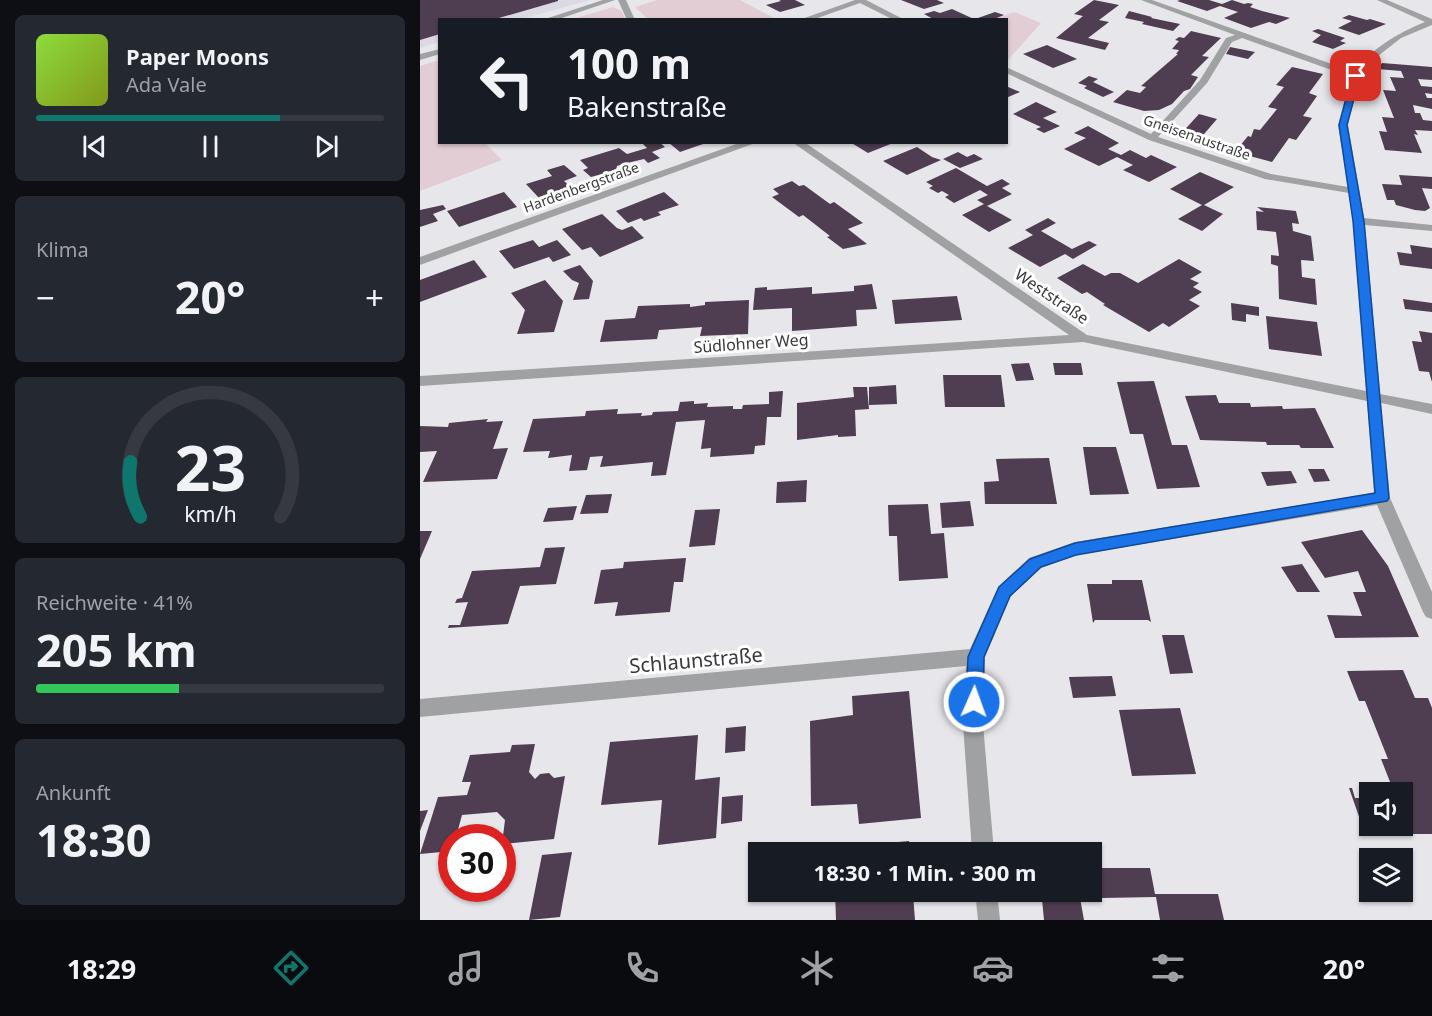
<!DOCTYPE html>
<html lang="de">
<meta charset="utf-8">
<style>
:root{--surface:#171b24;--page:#242831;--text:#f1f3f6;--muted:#9ea1a6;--line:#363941;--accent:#0f766e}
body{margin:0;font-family:"Noto Sans",sans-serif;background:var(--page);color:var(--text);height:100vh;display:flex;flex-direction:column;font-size:22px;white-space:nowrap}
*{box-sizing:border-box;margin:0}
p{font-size:20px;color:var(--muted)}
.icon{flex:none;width:33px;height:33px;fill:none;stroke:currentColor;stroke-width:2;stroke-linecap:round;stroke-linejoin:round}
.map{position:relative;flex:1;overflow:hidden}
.panel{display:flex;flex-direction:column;gap:15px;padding:15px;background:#0d0f14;width:420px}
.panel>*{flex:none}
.hud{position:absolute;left:18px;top:18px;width:570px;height:126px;border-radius:0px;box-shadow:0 2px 4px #0004;background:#171b24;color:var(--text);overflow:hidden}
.buttons{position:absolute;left:939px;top:782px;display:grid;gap:12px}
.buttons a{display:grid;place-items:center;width:54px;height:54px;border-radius:0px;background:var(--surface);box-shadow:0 2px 4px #0004;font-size:30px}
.speed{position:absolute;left:18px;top:824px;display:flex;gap:12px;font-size:30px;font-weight:700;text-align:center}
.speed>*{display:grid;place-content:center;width:78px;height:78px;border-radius:50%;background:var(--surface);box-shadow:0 2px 4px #0004;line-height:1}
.speed .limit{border:9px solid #d22;background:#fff;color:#111}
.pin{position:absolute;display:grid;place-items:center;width:51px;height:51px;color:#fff;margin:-26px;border-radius:12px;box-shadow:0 3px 9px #0006}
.me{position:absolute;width:66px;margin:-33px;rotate:2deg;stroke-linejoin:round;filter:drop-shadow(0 0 4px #0008)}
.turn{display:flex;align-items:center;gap:21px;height:126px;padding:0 30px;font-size:27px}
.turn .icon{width:78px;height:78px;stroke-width:2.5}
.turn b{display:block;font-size:42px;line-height:51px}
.big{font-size:45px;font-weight:700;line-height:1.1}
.panel .widget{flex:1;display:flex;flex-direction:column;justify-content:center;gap:9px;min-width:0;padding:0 21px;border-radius:9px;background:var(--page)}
.panel .dial{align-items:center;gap:0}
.dial svg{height:156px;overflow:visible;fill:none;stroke:var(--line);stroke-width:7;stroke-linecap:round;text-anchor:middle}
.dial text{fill:var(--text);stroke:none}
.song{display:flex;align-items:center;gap:18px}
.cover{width:72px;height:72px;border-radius:9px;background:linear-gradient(135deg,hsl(90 70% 55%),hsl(70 70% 35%))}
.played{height:6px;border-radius:3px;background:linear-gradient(90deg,var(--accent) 70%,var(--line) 70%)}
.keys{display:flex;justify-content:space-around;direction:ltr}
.heat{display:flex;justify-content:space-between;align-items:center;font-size:33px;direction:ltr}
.charge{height:9px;border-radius:4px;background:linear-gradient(90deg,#34c759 41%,var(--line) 0)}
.trip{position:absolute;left:328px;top:842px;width:354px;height:60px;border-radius:0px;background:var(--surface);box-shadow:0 2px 4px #0004;font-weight:700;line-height:60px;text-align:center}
.menu{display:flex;height:96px;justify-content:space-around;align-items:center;background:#090b0e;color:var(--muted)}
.menu .icon{width:42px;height:42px}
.menu .current{color:var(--accent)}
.menu b{font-size:27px;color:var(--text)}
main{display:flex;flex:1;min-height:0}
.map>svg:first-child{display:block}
.built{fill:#dad9e4}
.green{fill:#e2cdd5}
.building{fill:#4f3d52}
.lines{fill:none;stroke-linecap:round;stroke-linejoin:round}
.minor{fill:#a0a1a2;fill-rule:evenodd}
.route{fill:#1a73e8;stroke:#114b97;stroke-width:1.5}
.labels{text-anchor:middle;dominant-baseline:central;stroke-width:6;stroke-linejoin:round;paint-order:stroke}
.far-street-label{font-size:14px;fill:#39393b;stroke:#fff}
.street-label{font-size:16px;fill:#39393b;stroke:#fff}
.near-street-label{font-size:20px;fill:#39393b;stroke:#fff}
</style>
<main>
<section class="panel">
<div class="widget">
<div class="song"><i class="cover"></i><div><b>Paper Moons</b><p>Ada Vale</p></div></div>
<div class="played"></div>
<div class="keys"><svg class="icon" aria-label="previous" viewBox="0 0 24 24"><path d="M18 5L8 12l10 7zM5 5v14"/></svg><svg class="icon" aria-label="pause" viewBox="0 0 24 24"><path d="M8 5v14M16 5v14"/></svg><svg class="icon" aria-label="next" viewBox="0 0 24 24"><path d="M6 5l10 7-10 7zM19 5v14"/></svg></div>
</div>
<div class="widget"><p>Klima</p>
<div class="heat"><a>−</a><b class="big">20°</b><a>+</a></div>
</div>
<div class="widget dial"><svg viewBox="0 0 100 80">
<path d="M14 69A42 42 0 1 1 86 69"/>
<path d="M14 69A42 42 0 0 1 9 41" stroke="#0f766e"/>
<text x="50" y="56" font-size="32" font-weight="700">23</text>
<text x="50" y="72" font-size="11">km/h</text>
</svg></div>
<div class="widget"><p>Reichweite · 41%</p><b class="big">205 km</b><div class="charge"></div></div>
<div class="widget"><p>Ankunft</p><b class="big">18:30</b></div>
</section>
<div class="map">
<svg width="1012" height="920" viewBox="0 0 1012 920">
<rect width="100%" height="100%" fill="#e7e7eb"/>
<path class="built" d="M0,0H170L101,19L20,20L19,42L0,48Z"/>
<g class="green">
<path d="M237,0H320L356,19H228L215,7Z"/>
<path d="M193,7L202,11L205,19H153Z"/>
<path d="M594,12L621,23L587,61L586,20H572Z"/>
<path d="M19,60L20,142L65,143L82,160L0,191V66Z"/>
</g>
<g class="building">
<path d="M0,0H138V1L72,20H20V34L0,40Z"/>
<path d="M359,0H375L385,5L360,12L346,5L361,1Z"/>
<path d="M481,0H517L524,3L504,9Z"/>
<path d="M674,0L699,5L679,20L689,22L668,38L689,43L685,50L636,38L663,16L654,14Z"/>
<path d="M760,0H789L802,4L812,0L824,4L828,3L833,4L830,7L842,11L870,18L856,24L849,22L831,28L804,18L818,12L800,6L787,11L757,1Z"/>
<path d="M532,9L556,20H515L504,14L514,11L520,13Z"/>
<path d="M709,11L732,17L731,18L760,24L753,31L722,24L724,22L705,18Z"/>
<path d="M575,12L584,15L572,20L558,18Z"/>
<path d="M929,15L947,20L950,19L966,24L939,35L918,28L932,21L922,18Z"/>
<path d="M898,29L925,38L920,41L926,43L913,49L892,42L901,35L892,31Z"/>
<path d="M771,31L801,38L782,56L789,57L771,75L778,77L770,89L764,91L752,104L739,110L724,111L693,102L707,90L720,93L726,87L721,86L758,54H756L759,50L752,49L759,41L755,40L759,37L764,38Z"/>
<path d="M627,45L657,59L633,68L603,54Z"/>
<path d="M810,47L835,52L828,59L806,54Z"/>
<path d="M962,63L1012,67V80L998,79L1001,86L1012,87V94L1005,93L1007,98H1012V109L993,105L995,113H1000L1003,120L1012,121V131L995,130L998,135L994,134L1002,153L965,150L959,131L967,132L962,117L974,118L963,90L976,91L970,77L984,78L981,71L957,69Z"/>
<path d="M872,67L903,74L889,93L897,96L883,116L892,118L876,140L869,138L852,162L815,152L828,136L831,137L834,129L840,130L857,109L848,107L864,87L856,85Z"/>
<path d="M669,76L678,79L673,82L694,92L683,97L664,88L667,86L658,83Z"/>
<path d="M586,86L600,92L586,98Z"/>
<path d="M616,102L637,112L623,118L640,126L624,133L616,129L621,127L593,114Z"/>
<path d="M779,114L797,119L778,141L759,136Z"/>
<path d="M668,126L699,143L688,149L701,155L710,150L726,158L731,155L757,167L729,182L703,170L713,165L697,157L679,166L644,149L666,138L654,133Z"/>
<path d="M221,142H239L245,147L232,152L240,158L228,163L224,159L203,164L197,166L196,170L171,177L163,170L168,168L160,160L199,148L207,154L227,148Z"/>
<path d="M248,142H286V143L260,152Z"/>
<path d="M430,142H473V143L448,153Z"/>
<path d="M497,147L512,157L521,160L487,175L463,161Z"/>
<path d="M538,152L547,157L554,154L563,159L540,168L523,159Z"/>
<path d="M144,165L157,176L144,181L152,188L120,199L106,184L132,176L127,170Z"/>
<path d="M536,168L567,186L582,179L590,184L582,188L592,194L567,206L592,220L569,232L542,215L564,204L557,200L568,195L560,190L534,203L525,197L529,195L522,191L518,193L509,188L513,186L506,182Z"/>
<path d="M780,172L814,187L784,205L803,214L782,231L758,219L782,205L750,189Z"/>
<path d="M979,175L1012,177V189L1002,188L1010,208L1005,211L995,210L976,205L974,200H967L962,184L982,185Z"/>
<path d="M372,181L379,186L384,185L410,204L414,202L443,223L428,229L447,244L423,249L407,237L410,236L383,215L379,217L352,197L359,194L353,189Z"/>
<path d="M84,192L97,207L39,227L27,211Z"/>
<path d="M244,192L259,205L238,212L241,215L224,221L221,218L208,223L196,211Z"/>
<path d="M23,205L26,209L13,214L18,221L0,227V210Z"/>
<path d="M837,207L876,211L879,224L872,223L873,231L891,236L894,261L881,260L882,277L895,279L897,305L859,299L858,266L851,264V255L859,256L856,232L837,230L836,211L844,212Z"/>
<path d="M182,214L197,228L202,230L212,226L224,238L180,257L171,247L162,250L142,229Z"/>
<path d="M628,218L636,223L621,231L652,249L669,241L677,245L653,259L645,254L620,267L588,248L613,235L605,230Z"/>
<path d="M113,240L119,247L137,240L151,255L133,262L129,257L94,269L79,251Z"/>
<path d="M990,245L1012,248V269L980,265L977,252L992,254Z"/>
<path d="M759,259L782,272L770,279L779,283L773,287L782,292L769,300L780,306L749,327L743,323L729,332L683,305L685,304L667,292L662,294L637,278L663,264L685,276L691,273H700L718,283Z"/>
<path d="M54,260L67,277L0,302V280Z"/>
<path d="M160,265L173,281L169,299L153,300L159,283L152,280L143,271Z"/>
<path d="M125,280L143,301L134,332L97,334L105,310L91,293Z"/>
<path d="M452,284L457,309L436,310L437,326L372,331V308L333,310L335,288L347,287V290L392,287V294L434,291V286Z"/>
<path d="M537,296L542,320L475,324L472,300Z"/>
<path d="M983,299L1012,303V312L985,309Z"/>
<path d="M329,300L328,334L280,336L282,327L239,330L237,339L180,342L185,320L215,318L218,306L270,304V307L285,305V302Z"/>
<path d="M811,303L839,307V316L826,314V322L812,320Z"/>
<path d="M846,316L897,322L902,356L849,349Z"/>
<path d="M999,331L1012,333V382L1009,372L999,371L992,341L1002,342Z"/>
<path d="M609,363L614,380L596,381L591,364Z"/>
<path d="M633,363H661L663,375H635Z"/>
<path d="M523,375H581L585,407H525Z"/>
<path d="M734,381L752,445H767L780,487L737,489L723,434H710L697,382Z"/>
<path d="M476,385L477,404L449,405V387Z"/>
<path d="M433,387H447L449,409L435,410L436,436L418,437V435L377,440V403L434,397Z"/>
<path d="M363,391L361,417H347L345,445L335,446L334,454L290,457L291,448L281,449L285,420L256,422L246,475L231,476L233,462L180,467L183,456L170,457L167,470L149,471L152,455L128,458L130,451L103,452L113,419L165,416L166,411L198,409L197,414L222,413L221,416L232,415L233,412L258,411L260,402L274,401V404L288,403L287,407L313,406V409H322L323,405L349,404V392Z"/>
<path d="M796,395L799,403H830L831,407L862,406L863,409L895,408L914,448H881L879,445H847L846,442L780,440L765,396Z"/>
<path d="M68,419L66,422L83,421L73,449L88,448L77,479L3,482L17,451L0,452V426L28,427L29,423Z"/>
<path d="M663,447H696L709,494L670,495Z"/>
<path d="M629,458L637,504H565L564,482L579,481L576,459Z"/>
<path d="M888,469H904L910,481L894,482Z"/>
<path d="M871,471L877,483L847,486L841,472Z"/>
<path d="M387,480L386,502L356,503L357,482Z"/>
<path d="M192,494L188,513L160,514L166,495Z"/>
<path d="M550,501L554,526L522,528L520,503Z"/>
<path d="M508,504L511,534L524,533L528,578L479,581L477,536H469L468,505Z"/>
<path d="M157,506L153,520L123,522L128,508Z"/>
<path d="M300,509L295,545L269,547L275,510Z"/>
<path d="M942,530L968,566L999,637L915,638L907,615L942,616L933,592H946L938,571L905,578L881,542Z"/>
<path d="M0,531H12L0,559Z"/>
<path d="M145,547L136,584L100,586L88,624L28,628L29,625H40L48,602L35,603L37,599L42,598L52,571L120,567L125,548Z"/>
<path d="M266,558L263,582H254L250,612L195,616L198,602L174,604L181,570L203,568L204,562Z"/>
<path d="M882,564L900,592H877L861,567Z"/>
<path d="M692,580H722L731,622L728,620H675L673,623L667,584H692Z"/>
<path d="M742,635H764L773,673L750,674Z"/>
<path d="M983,670L995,698H1008L1012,708V834H990L989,830L944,831L929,788H932L935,798H950V825H982V792H974L961,759H968L945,701H939L927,671Z"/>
<path d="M692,676L696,696L653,698L649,677Z"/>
<path d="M489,691L501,818L439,824L437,804L391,806L390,721L433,715L432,696Z"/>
<path d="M760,708L776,774L712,776L699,710Z"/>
<path d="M326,726L325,751L305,753L306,728Z"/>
<path d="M278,735L275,780L300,777L296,838L238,845L242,800L181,805L190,742Z"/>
<path d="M115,744L109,772L115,779L120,774L129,773L134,778L145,776L134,839L82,844L85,820L77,812L42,815L36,837H32V851L0,854L18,797L47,795L51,782H42L50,755L90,752L92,745Z"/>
<path d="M323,795L322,821L301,824L302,797Z"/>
<path d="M8,810L0,831V811Z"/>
<path d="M489,841L490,852H414V848Z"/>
<path d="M152,852L140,917L109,920L122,855Z"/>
<path d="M678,868H730L735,894H798L804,920H740L736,897L682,898Z"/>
<path d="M415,891H499V894H493L495,920H416Z"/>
<path d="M660,898L664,920H624L622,899Z"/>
</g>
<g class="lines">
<g class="minor">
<path d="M183,0H195L136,20H122Z"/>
<path d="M198,0H206L215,20H207Z"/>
<path d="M435,0H446L485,20H474L440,3L392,20H379Z"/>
<path d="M721,0H732L934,72C954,47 976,34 1005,22L957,0H967L1012,19V25L981,38L953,60L940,76L928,125L944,218L1012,225V231L945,225L960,394L1012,404V414L961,403L970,498L1012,592V619L1006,617L1003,612L957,505L656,555L621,568L591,596L565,657L563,724L574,852H552L543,724L546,666L0,717V699L550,649L578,587L609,558L655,542L954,493L947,401L663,342L0,386V376L649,335L372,142H384L667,335L946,391L933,221L929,193L845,179L729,140L586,73V67L731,134L780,80L806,38L815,35ZM822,38L931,77L918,125L928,187L851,174L738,137L787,83L812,42Z"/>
<path d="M20,49V54L0,60V54Z"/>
<path d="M322,142H338L0,265V257Z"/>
<path d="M555,891H577L580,920H558Z"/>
</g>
</g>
<path class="route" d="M936,73L940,76L927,125L944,221L969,498L967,501L656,555L621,567L590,596L564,657L563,702L560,707L554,710L548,707L546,702L548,657L579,587L610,559L655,543L955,493L933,221L919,125L932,76Z"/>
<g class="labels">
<g class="far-street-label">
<text transform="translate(777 137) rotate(19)">Gneisenaustraße</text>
<text transform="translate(161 187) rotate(-20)">Hardenbergstraße</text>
</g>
<g class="street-label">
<text transform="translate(632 296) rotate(34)">Weststraße</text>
<text transform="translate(331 343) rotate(-4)">Südlohner Weg</text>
</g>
<g class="near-street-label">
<text transform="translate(276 660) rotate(-5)">Schlaunstraße</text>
</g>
</g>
</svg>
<div class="buttons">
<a><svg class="icon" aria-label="sound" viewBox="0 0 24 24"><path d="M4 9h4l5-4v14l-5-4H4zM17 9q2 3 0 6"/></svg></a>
<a><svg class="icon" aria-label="layers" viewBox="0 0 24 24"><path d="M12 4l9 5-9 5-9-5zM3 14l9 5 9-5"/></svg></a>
</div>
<div class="speed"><div class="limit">30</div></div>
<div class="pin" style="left:936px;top:76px;background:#d93025"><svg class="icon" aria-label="arrive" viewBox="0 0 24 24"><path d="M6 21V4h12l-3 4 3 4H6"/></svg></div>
<svg class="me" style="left:554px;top:702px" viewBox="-20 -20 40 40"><circle r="17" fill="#1a73e8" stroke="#fff" stroke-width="3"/><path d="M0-11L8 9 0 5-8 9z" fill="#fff"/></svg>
<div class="trip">18:30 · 1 Min. · 300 m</div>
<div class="hud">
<div class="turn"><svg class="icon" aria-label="left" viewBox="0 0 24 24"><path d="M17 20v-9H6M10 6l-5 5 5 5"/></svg><div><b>100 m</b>Bakenstraße</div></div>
</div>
</div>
</main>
<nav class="menu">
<b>18:29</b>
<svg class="icon current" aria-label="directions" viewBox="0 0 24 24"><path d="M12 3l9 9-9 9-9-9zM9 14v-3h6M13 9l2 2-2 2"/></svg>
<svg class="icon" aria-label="music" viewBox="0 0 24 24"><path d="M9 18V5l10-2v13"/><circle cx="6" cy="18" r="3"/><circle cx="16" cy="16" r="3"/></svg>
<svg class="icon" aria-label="phone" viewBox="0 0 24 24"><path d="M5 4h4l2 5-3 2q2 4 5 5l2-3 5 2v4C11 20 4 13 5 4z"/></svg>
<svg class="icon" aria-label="climate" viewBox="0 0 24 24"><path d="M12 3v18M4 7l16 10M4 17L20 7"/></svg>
<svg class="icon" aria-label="car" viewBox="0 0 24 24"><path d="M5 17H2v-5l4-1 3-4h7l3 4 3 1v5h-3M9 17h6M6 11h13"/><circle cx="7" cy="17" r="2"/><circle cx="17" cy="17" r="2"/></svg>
<svg class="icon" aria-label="filters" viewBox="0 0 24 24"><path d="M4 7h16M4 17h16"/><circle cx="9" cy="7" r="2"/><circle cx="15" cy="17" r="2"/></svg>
<b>20°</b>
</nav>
